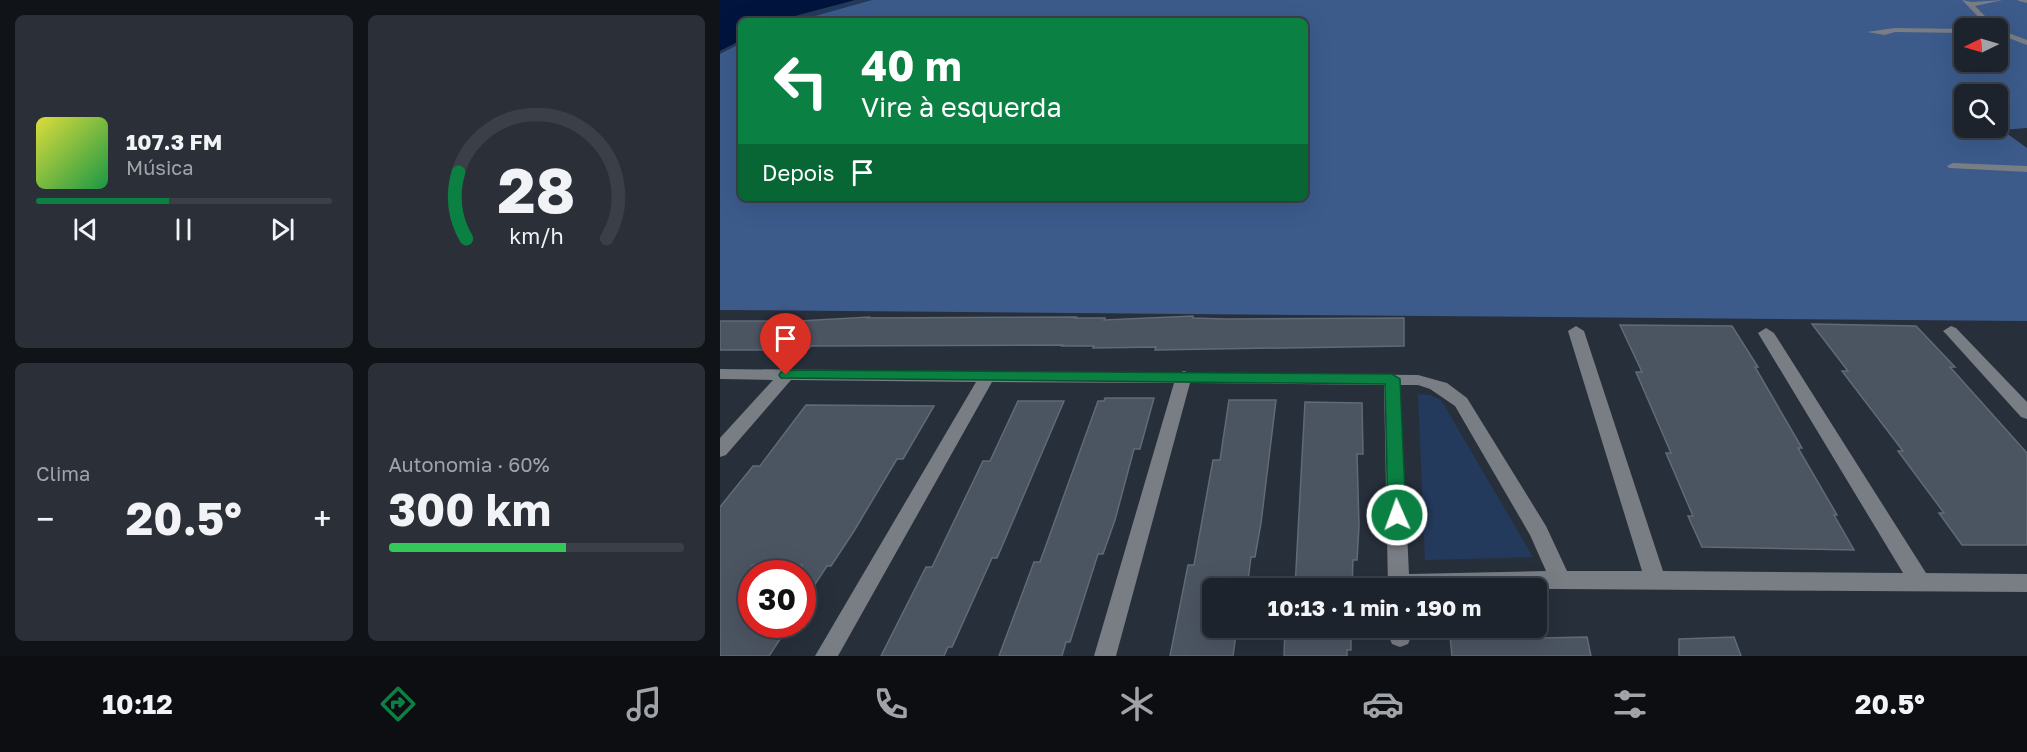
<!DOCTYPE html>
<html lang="pt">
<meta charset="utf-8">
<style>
:root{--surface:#1d232c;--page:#2a2f38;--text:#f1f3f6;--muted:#a0a4a9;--line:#3b4048;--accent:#0b8043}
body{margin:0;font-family:"Golos Text",sans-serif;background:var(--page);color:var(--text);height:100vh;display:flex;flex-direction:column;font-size:22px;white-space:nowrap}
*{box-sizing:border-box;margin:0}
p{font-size:20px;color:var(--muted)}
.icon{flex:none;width:33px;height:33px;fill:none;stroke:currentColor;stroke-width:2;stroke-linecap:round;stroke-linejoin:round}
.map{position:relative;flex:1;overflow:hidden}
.drawer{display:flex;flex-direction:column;gap:15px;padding:15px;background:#101318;width:720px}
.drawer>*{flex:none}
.top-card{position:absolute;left:18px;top:18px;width:570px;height:183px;border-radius:9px;box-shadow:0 6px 24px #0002,0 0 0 2px var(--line);background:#0b8043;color:#fff;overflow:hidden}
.needle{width:39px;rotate:265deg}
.controls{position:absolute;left:1234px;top:18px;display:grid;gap:12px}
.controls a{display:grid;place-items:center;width:54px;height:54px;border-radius:9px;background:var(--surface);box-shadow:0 6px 24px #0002,0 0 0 2px var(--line);font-size:30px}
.speed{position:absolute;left:18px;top:560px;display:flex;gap:12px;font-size:30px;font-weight:700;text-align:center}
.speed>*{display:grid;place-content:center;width:78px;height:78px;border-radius:50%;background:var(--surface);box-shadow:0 6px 24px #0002,0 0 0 2px var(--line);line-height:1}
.speed .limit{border:9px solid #d22;background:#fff;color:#111}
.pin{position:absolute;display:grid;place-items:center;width:51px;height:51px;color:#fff;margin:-62px -26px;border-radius:50% 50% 50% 0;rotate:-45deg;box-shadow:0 0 6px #0007}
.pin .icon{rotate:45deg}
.me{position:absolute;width:66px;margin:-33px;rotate:358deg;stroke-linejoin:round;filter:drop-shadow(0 0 4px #0008)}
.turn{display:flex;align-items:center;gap:21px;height:126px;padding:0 24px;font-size:27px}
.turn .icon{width:78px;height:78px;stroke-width:2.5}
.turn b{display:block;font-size:42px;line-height:51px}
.then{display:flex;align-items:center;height:57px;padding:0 24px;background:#0003;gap:12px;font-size:22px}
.big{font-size:45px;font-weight:700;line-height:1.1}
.drawer .widget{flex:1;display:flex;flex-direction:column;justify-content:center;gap:9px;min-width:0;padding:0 21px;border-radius:9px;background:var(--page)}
.drawer .dial{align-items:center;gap:0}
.dial svg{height:156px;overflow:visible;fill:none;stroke:var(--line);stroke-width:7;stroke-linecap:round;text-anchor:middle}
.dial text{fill:var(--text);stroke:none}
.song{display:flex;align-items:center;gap:18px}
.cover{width:72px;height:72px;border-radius:9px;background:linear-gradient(135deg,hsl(60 70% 55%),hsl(140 70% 35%))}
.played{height:6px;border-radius:3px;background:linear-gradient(90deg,var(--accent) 45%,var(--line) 45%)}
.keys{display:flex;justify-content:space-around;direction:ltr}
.heat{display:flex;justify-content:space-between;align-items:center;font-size:33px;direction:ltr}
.charge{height:9px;border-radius:4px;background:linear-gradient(90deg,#34c759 60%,var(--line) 0)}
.drawer .tiles{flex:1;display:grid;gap:15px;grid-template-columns:repeat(2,1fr)}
.trip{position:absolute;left:482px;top:578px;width:345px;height:60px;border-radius:9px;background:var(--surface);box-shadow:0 6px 24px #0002,0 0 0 2px var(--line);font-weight:700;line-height:60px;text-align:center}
.tabs{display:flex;height:96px;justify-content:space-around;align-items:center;background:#0c0e12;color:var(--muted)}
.tabs .icon{width:42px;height:42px}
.tabs .active{color:var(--accent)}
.tabs b{font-size:27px;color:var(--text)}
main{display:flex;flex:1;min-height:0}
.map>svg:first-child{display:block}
.green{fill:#243a5c}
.forest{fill:#3c5b8b;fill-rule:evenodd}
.water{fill:#00143d}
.building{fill:#4b5461;stroke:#616a78;stroke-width:1.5}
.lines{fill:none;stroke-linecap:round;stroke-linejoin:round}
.minor{fill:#797d84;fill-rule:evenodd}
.route{fill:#0b8043;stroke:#07532c;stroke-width:1.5}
</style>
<main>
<section class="drawer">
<div class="tiles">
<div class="widget">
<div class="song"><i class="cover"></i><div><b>107.3 FM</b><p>Música</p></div></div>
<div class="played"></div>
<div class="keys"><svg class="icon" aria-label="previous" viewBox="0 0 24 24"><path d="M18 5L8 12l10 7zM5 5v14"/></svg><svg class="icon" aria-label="pause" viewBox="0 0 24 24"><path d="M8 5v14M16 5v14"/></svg><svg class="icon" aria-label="next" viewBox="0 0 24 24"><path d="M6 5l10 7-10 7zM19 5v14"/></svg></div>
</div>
<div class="widget dial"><svg viewBox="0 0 100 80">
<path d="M14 69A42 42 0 1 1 86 69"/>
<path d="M14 69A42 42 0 0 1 10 35" stroke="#0b8043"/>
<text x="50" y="56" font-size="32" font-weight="700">28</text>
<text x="50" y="72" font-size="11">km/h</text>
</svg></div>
<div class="widget"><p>Clima</p>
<div class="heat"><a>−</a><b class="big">20.5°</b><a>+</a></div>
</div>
<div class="widget"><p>Autonomia · 60%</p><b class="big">300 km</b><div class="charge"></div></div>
</div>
</section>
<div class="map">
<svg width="1307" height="656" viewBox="0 0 1307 656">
<rect width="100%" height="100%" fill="#272f3b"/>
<g class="green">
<path d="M0,0H152L77,21H21V43L0,54Z"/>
<path d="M698,394L710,395L721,400L813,557L705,560Z"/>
</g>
<path class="forest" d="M152,0H1307V128L1282,130L1307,148V321L0,310V54L21,43V198H585V21H77ZM1245,28H1278V62H1245ZM1245,94H1278V128H1245Z"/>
<path class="water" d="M0,0H135L56,21H21V40L0,51Z"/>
<g class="building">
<path d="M473,316V318L505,319L684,318V346L435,350L436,347L373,348L374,346H342L343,345L91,346L86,351L56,353L58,350H0V321H79L149,317L148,318L356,317L355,318H385L384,320Z"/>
<path d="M1092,324L1196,326L1235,367H1230L1307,453V545H1242L1219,513H1224L1178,451H1183L1122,371H1128Z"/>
<path d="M900,325L1012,326L1038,367H1035L1082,448H1078L1117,515H1114L1134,550L982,547L968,516H973L946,453H951L916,372H922Z"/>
<path d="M385,398H434L420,449H414L395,520L383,554H378L350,642H346L342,656H279L314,562H320L378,401H384Z"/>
<path d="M509,400H556L541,523L535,557H531L527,588H492V627H517L513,656H450L468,565H474L493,460H500Z"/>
<path d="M298,401H344L277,558H272L232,647H228L224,656H161L206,567H212L263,461H270Z"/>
<path d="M585,402L642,403L643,454H637L639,526L637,560H633L632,588H575Z"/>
<path d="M86,405L214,406L183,459H177L134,531L111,566H107L82,604V565H32V624H70L49,656H0V507L33,466H40Z"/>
<path d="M565,627H631V650H627V656H564Z"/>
<path d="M773,634V636L822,635V638L867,637L871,656H732L730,636Z"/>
<path d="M1014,637L1021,656H959V639Z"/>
</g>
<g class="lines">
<g class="minor">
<path d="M1242,0L1252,2L1283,0L1255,6L1277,28H1269Z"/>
<path d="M1297,0H1307V3L1299,1Z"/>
<path d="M1174,28L1245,29V33L1175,32L1165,35L1147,32Z"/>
<path d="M1278,29L1307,40V45L1278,34Z"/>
<path d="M1233,163L1307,166V172L1229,168L1227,166Z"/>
<path d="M856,326L864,331L943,571L1183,573L1038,333L1046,328L1054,333L1206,573L1307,574V592L668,588L664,385L470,383L396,656H374L454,383L272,382L118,656H95L256,382L71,380L6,455L0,457V438L53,380L0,379V369L458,373L464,371L470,373L698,375L727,383L747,398L826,526L847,571H922L848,331ZM680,385H698L710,389L735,406L810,535L826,571L689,574Z"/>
<path d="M1231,326L1236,328L1307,402V419L1301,417L1226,334L1223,331Z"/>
<path d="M669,627H691V637L688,644L680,647L672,644L669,637Z"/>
</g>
</g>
<path class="route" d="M66,370L672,374L680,379L686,515L683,520L677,522L671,520L668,515L665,384L61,378L59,375L61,372Z"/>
</svg>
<div class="controls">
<a><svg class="needle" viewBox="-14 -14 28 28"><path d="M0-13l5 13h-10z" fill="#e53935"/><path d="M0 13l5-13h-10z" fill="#a0a4a9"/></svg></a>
<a><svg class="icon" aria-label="search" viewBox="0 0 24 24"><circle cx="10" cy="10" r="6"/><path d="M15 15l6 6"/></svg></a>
</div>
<div class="speed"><div class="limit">30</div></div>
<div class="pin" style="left:66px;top:375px;background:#d93025"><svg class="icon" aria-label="arrive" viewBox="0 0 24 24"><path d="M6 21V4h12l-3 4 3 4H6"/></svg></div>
<svg class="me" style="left:677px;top:515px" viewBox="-20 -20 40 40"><circle r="17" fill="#0b8043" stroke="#fff" stroke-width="3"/><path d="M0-11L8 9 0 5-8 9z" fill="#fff"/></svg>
<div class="trip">10:13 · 1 min · 190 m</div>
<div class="top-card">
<div class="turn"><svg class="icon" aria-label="left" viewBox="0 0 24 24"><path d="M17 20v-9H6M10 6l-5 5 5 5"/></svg><div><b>40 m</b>Vire à esquerda</div></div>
<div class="then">Depois<svg class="icon" aria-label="arrive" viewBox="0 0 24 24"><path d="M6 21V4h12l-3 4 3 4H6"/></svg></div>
</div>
</div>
</main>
<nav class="tabs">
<b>10:12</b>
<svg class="icon active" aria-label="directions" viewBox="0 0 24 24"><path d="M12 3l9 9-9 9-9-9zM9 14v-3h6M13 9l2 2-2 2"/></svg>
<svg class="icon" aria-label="music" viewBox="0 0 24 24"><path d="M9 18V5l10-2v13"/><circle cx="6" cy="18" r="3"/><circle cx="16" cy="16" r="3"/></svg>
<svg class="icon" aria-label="phone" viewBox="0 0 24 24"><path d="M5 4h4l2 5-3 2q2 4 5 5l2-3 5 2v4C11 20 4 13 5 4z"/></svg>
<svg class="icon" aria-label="climate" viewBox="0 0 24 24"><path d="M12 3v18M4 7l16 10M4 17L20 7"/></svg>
<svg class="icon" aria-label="car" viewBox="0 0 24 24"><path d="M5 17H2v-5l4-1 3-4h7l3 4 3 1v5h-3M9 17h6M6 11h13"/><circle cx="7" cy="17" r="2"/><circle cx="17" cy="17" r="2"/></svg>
<svg class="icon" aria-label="filters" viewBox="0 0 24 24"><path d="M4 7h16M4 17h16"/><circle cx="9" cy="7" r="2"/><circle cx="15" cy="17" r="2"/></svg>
<b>20.5°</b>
</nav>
